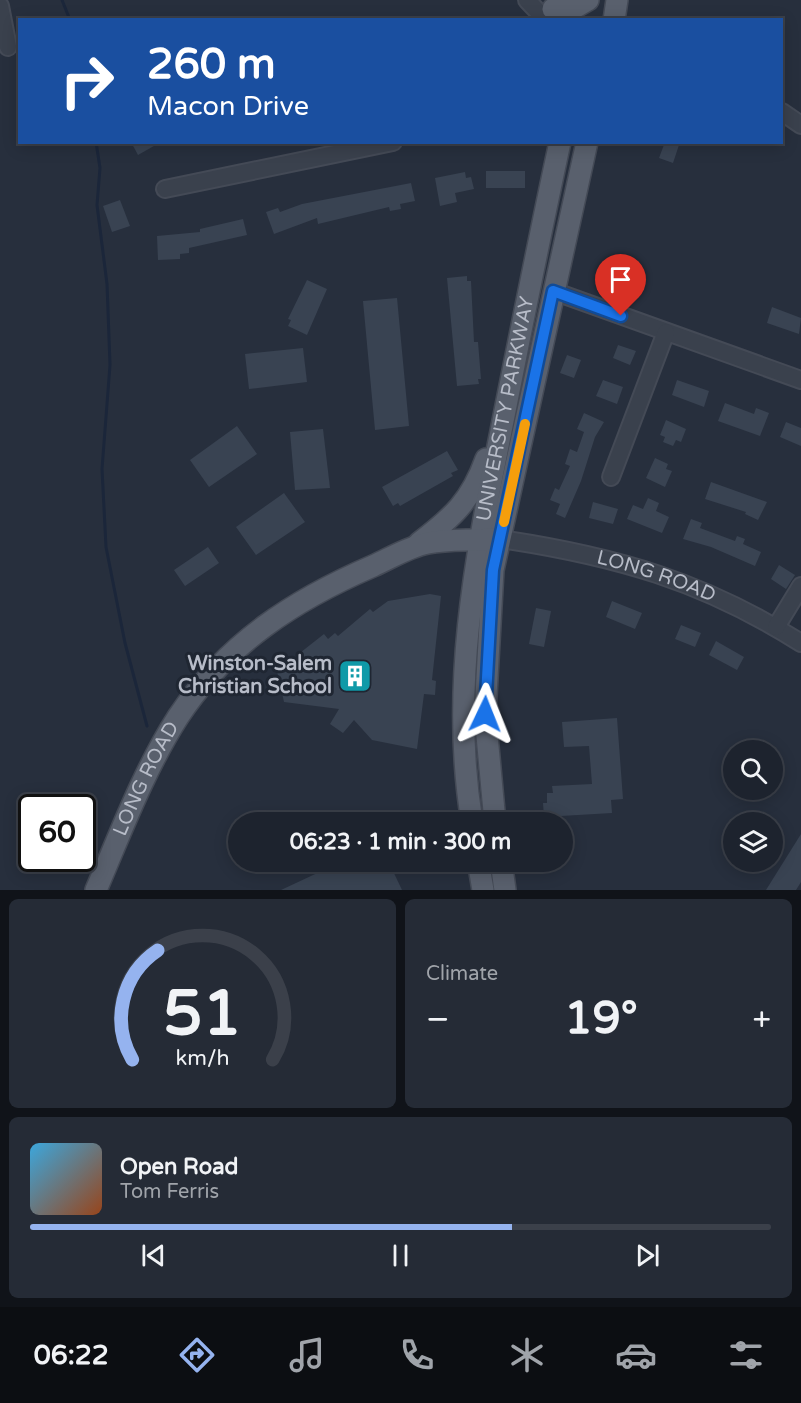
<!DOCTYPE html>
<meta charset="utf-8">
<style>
:root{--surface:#1d232e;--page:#252b36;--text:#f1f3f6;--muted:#a0a4aa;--line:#3b404a;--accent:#95b3ef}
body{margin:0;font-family:"Varela Round",sans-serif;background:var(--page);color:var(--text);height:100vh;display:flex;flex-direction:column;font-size:22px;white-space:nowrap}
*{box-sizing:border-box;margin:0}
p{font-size:20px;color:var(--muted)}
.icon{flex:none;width:33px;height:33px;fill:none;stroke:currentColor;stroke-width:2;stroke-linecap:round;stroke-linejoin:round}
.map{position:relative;height:890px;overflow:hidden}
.sheet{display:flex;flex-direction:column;gap:9px;padding:9px;background:#101319;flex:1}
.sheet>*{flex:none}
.banner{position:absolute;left:18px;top:18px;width:765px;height:126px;border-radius:0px;box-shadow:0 3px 15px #0003,0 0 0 2px var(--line);background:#1a4fa0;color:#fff;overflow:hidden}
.buttons{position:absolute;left:723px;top:740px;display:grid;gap:12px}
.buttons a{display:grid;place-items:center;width:60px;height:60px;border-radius:50%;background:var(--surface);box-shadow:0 3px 15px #0003,0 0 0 2px var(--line);font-size:30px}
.speed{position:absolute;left:18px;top:794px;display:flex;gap:12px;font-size:30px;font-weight:700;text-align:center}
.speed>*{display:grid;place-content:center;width:78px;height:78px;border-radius:50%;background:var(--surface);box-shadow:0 3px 15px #0003,0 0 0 2px var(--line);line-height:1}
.speed .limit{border:3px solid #111;border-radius:9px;background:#fff;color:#111}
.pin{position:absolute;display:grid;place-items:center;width:51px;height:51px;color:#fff;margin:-62px -26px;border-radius:50% 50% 50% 0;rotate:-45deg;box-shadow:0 0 6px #0007}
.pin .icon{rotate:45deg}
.me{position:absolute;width:66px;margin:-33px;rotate:2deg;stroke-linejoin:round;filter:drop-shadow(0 0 4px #0008)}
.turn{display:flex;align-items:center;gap:21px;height:126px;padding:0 30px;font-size:27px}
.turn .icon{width:78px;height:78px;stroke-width:2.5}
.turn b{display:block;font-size:42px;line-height:51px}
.big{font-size:45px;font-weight:700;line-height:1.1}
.sheet .card{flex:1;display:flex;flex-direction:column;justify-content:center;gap:9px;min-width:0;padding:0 21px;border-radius:9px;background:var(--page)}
.sheet .dial{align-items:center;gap:0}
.dial svg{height:156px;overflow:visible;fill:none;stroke:var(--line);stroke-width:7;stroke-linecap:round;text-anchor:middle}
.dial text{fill:var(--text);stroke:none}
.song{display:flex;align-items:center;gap:18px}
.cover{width:72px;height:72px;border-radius:9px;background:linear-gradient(135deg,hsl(200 70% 55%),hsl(20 70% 35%))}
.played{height:6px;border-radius:3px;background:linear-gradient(90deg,var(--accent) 65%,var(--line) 65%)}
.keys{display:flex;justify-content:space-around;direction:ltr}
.heat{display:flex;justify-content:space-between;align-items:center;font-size:33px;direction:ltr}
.sheet .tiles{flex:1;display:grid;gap:9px;grid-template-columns:1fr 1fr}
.card:last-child{grid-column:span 2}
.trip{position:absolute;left:228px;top:812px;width:345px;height:60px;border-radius:30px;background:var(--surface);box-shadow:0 3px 15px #0003,0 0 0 2px var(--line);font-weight:700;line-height:60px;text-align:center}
.tab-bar{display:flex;height:96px;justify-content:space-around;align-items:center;background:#0c0e12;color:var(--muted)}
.tab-bar .icon{width:42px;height:42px}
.tab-bar .current{color:var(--accent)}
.tab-bar b{font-size:27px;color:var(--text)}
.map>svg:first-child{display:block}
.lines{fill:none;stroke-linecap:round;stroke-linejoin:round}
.stream{stroke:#1b263a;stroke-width:3}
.building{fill:#394352}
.minor-casing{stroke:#444a56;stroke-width:20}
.major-casing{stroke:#444a56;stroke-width:24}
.minor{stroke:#3a414d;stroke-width:16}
.major{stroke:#59606d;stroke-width:21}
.route-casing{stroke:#114b97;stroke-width:15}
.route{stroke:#1a73e8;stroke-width:10}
.slow{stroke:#f59e0b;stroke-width:10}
.labels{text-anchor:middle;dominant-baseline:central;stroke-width:6;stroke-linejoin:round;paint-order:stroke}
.street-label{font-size:20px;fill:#b7bcc8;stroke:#1f2632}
.poi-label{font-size:20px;font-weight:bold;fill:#b7bcc8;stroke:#1f2632;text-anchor:end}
</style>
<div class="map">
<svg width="801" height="890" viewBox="0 0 801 890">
<rect width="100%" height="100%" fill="#272f3d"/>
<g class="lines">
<g class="stream">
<path d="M62,0L70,20"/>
<path d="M96,142L100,168L97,205L107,284L110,365L102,469L106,547L125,643L147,726"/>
</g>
</g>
<g class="building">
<path d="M131,142H161L138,155Z"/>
<path d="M665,142L679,145L673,163L659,158Z"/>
<rect x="486" y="171" width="39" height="17"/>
<path d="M465,172L466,178L471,177L474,189L455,193L457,202L440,206L435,178Z"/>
<path d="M411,183L415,201L400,204L401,209L390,211L389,207L318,224L317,218L274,234L266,212L278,208L280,212L302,204Z"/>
<path d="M120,200L130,226L112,232L103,206Z"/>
<path d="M243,219L247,235L189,248V253L180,254V259L158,260L157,236L200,232V229Z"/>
<path d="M467,276V281H471L474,342H478L481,379H478L479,384L457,386L447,278Z"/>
<path d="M307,280L327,289L307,335L288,326L291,320L288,319Z"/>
<path d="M397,298L409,426L375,430L363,301Z"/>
<path d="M772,307L801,318L799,334L767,323Z"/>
<path d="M618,345L636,351L630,365L613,358Z"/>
<path d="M303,348L307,382L249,389L245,354Z"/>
<path d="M567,355L581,360L574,378L560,373Z"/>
<path d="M603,380L623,387L617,404L596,396Z"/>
<path d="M677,380L709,391L704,407L672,395Z"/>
<path d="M725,403L754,414L756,408L769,413L760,436L718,421Z"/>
<path d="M584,413L604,422L595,437L581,481L565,518L556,514L560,504L550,500L555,488L559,490L570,466L565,464L570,449L577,452L584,432L577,429Z"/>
<path d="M666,420L686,429L681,442L676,440L673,446L663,442L665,437L660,435Z"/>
<path d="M786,422L801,428V446L780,437Z"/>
<path d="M237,426L257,454L209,487L190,460Z"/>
<path d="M323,429L330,488L295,490L290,432Z"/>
<path d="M447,451L458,470L451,473L453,476L400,506L398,503L393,506L382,487Z"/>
<path d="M655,458L668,464L666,469L672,471L665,487L646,478Z"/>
<path d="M711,482L767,502L758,520L745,514L746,512L705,499Z"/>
<path d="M284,493L305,522L256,555L236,527Z"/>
<path d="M648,498L659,503L656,511L669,517L662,533L627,519L633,505L643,509Z"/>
<path d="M593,502L618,509L613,524L589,518Z"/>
<path d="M691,519L702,523L700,528L735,541L737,536L745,539L743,544L761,552L755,566L711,547L683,539Z"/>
<path d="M208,547L219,563L185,586L174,570Z"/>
<path d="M779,565L795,575L786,589L771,579Z"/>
<path d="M430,594L441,596L432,680L436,681L435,695L424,694L417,749L372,740L354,720L343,733L330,724L339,709L284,702L277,671L324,634L328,639L335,633L338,636L370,609L373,612L388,601Z"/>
<path d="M612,601L642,613L635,629L606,617Z"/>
<path d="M536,608L551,611L544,647L529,644Z"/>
<path d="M681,625L701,633L695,647L675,639Z"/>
<path d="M716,641L744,657L737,670L709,655Z"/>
<path d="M617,718L623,799L611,800L612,813L544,817L543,803H547V793H553L552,786L592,784L589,746L564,747L562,722Z"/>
<path d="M801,834V882L796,890H766Z"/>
<path d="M343,861H364L392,869L402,890H281Z"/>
</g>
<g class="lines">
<defs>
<g id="minor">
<path d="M527,0L546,20"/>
<path d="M0,6L8,47"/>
<path d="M782,112L801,125"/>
<path d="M165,189L393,142"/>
<path d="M553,291L801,380"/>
<path d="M611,477L666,332"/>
<path id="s1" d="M501,539C615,556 703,581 801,643"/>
<path d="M776,627L801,586"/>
</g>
<g id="major">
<path d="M553,9L576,7L588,0"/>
<path d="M614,20L617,0"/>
<path d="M419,543C453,517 471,501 486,459"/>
<path id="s2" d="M472,822C450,690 475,560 501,431C520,335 539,239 560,142"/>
<path d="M495,822L485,714L493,570L587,142"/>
<path d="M478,861L483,890"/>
<path d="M501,861L505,890"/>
<path id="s3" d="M96,890C121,832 144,770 178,717C227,643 294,600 373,566C391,558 408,547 428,543C449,539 470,541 492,539"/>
</g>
</defs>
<use href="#minor" class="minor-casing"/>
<use href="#major" class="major-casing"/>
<use href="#minor" class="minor"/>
<use href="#major" class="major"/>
</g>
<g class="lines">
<defs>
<path id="route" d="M485,714L493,570L553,291L621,316"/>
</defs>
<use href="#route" class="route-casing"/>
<use href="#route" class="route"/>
<path class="slow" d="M504,522L525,424"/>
</g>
<defs>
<symbol id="building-square" viewBox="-11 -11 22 22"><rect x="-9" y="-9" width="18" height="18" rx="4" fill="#0f9aa8" stroke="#1f2632"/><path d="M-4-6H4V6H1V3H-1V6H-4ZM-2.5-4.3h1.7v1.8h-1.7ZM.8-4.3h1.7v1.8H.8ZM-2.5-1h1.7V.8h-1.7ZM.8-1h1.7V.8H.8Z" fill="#fff"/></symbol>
</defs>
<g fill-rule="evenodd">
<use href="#building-square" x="336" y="657" width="38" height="38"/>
</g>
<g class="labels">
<g class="street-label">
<text stroke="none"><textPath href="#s2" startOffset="417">UNIVERSITY PARKWAY</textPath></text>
<text stroke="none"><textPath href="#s1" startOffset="160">LONG ROAD</textPath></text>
<text stroke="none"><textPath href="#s3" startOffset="122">LONG ROAD</textPath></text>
</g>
<g class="poi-label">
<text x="332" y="664">Winston-Salem<tspan x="332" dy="23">Christian School</tspan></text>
</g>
</g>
</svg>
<div class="buttons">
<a><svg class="icon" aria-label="search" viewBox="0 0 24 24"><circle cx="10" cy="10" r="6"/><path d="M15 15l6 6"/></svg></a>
<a><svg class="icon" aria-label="layers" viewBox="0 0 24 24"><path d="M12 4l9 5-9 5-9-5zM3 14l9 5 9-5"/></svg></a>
</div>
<div class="speed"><div class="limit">60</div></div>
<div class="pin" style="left:621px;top:316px;background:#d93025"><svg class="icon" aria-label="arrive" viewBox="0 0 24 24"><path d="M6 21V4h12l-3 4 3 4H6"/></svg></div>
<svg class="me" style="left:485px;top:714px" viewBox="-20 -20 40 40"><path d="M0-17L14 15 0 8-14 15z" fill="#1a73e8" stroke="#fff" stroke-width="4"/></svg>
<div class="trip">06:23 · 1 min · 300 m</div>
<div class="banner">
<div class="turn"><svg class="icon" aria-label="right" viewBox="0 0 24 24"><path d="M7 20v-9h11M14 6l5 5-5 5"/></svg><div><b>260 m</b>Macon Drive</div></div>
</div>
</div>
<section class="sheet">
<div class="tiles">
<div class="card dial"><svg viewBox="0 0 100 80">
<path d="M14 69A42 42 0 1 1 86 69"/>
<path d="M14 69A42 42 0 0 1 27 13" stroke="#95b3ef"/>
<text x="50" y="56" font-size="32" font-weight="700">51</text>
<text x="50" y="72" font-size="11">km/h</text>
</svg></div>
<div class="card"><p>Climate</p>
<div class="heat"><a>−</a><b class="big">19°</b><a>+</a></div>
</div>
<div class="card">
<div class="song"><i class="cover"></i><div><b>Open Road</b><p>Tom Ferris</p></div></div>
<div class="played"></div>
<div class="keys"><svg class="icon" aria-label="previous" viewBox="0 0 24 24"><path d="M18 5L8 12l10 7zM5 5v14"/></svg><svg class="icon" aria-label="pause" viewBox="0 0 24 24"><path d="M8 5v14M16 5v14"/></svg><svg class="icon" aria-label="next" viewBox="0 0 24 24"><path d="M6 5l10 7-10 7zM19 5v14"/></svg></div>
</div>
</div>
</section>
<nav class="tab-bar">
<b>06:22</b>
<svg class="icon current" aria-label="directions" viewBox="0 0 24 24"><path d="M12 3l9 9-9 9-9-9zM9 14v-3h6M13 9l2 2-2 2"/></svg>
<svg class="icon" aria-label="music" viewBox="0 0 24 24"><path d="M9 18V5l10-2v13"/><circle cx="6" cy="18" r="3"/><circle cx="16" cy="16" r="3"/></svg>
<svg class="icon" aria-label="phone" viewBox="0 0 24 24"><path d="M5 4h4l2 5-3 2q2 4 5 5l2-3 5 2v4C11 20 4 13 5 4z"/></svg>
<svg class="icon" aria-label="climate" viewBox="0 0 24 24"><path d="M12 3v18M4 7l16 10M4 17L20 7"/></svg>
<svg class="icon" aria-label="car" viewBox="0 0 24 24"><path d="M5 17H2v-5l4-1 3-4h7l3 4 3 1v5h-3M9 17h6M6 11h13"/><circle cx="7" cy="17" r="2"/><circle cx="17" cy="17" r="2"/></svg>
<svg class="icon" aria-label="filters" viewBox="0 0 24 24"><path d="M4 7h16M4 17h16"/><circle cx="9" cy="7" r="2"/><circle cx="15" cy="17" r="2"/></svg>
</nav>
